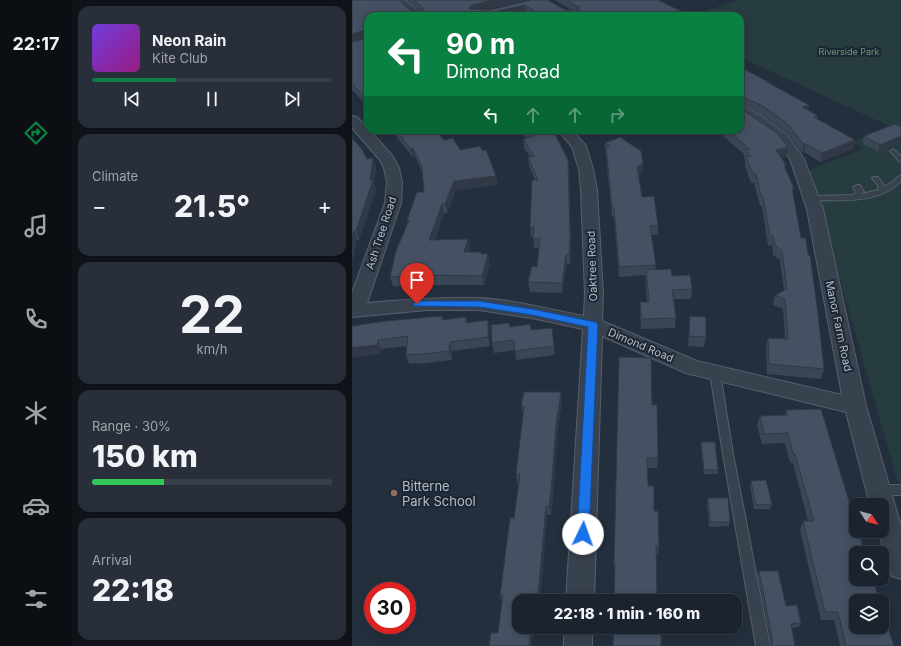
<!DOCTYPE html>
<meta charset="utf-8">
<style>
:root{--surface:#1b232e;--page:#282f3a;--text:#f1f3f6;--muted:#a0a4aa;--line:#39404a;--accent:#0b8043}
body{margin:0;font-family:Inter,sans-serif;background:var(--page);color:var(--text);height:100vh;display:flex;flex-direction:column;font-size:15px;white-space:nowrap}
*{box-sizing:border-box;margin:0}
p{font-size:13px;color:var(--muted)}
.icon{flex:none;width:22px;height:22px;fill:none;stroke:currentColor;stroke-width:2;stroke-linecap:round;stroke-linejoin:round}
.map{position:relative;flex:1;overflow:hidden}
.drawer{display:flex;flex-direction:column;gap:6px;padding:6px;background:#0f1319;width:280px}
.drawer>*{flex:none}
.hud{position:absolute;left:12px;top:12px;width:380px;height:122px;border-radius:12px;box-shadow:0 2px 10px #0003,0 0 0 1px var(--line);background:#0b8043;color:#fff;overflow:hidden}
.needle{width:26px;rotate:126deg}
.tools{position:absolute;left:497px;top:498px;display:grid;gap:8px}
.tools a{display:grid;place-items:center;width:40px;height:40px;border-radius:8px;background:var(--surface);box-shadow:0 2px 10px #0003,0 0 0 1px var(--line);font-size:20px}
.speed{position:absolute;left:12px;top:582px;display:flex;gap:8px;font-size:20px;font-weight:700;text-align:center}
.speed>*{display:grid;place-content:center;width:52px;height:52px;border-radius:50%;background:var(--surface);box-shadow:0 2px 10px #0003,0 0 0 1px var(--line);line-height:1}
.speed .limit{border:6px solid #d22;background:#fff;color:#111}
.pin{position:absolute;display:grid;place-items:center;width:34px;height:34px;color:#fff;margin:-41px -17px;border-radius:50% 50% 50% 0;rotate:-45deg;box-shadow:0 0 4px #0007}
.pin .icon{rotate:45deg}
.me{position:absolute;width:44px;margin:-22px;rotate:3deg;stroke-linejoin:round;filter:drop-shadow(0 0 3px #0008)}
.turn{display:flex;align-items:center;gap:14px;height:84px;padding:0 16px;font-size:18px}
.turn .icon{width:52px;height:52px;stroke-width:2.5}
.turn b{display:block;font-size:28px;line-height:34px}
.lanes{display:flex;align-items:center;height:38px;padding:0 16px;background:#0003;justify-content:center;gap:20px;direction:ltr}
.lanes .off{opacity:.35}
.big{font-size:30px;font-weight:800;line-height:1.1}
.drawer .card{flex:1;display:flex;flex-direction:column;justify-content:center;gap:6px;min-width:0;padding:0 14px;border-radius:12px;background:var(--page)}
.drawer .dial{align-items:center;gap:0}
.dial b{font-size:52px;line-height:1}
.song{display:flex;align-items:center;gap:12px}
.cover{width:48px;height:48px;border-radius:6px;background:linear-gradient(135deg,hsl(260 70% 55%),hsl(310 70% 35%))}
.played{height:4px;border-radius:2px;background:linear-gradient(90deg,var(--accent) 35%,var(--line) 35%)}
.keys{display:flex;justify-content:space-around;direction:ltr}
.heat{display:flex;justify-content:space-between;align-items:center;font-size:22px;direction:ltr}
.charge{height:6px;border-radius:3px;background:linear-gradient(90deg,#34c759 30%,var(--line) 0)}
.trip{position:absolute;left:160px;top:594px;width:230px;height:40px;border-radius:12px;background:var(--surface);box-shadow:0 2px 10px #0003,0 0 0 1px var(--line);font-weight:800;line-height:40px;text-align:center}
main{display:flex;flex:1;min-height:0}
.dock{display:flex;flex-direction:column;width:72px;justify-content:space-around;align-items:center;background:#0b0e12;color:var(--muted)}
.dock .icon{width:28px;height:28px}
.dock .on{color:var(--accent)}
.dock b{font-size:18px;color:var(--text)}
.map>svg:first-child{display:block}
.green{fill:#263c3f}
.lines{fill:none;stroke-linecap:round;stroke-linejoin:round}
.lane-casing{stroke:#565f6c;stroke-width:2}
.street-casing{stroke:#565f6c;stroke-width:2}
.lane{fill:#38414e;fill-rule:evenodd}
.street{fill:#38414e;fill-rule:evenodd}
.wall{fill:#3b4654}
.shaded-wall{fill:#303945}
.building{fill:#455162;stroke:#303945}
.route{fill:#1a73e8;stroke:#114b97}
.education-dot{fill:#8d6e63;stroke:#1d2633;stroke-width:1.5}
.labels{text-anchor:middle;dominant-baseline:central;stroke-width:4;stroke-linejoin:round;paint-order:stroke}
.far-park-label{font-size:9px;fill:#6b9a76;stroke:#1d2633}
.street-label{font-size:11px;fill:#b4bcc9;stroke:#1d2633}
.near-poi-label{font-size:13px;fill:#b4bcc9;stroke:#1d2633;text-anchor:start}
</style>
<main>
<nav class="dock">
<b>22:17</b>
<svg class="icon on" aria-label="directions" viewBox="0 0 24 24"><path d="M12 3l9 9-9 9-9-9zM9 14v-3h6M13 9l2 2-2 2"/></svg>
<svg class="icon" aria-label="music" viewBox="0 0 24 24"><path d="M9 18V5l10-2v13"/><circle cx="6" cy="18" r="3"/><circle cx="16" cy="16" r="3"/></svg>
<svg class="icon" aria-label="phone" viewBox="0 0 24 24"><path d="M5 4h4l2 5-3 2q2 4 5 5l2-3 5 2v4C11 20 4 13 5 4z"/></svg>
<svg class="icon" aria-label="climate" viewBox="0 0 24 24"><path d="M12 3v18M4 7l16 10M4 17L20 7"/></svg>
<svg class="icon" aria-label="car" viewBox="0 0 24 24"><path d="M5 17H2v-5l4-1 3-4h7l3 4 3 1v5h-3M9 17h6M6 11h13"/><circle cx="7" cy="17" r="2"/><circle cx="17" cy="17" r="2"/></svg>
<svg class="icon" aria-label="filters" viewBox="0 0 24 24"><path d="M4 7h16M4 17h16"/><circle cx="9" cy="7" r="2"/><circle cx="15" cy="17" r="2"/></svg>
</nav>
<section class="drawer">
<div class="card">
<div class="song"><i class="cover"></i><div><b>Neon Rain</b><p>Kite Club</p></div></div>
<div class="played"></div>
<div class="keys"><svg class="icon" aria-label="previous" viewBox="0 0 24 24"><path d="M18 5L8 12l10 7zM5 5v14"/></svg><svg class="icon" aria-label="pause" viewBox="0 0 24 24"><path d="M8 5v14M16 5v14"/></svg><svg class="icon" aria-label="next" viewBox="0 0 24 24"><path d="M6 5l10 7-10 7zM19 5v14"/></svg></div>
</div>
<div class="card"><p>Climate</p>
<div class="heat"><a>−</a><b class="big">21.5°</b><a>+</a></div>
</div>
<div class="card dial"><b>22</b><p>km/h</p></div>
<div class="card"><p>Range · 30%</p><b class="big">150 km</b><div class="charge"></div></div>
<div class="card"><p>Arrival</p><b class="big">22:18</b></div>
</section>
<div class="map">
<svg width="549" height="646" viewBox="0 0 549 646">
<rect width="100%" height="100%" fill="#242f3e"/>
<path class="green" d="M388,0H549V493L457,170L511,149L500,142L537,126L388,57V16H341L338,15Z"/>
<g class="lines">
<defs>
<g id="lane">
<path d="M541,149L549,156V162L547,161L538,151Z"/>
<path d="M549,175V181C530,201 499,201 473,200C467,200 460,202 455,198L459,196L501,195L504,192L501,187L505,185H508L512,192L510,194L526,190V185L520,178L522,177H526L533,187Z"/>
<path d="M363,369L366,370L368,373L381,454L418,646H404L371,454L358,373L360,370Z"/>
<path d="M527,485H549V495H527L523,493L521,490L523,487Z"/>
</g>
<g id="street">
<path d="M42,0H53L72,16H61Z"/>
<path d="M388,105L409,116L435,135L452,159L471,209L514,406L549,526V579L540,576L526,531H530V505H518L494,412L334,373L250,336L242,601H214L231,329L180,318L127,310H75L0,317V293L33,203L35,182L32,168L28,160L0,128V116L5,117L29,143L41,157L47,168L50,182L49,203L15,303C52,300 88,297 125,298C159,299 199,310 232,316L233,294L229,190L227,169L220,147L206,130H220L234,146L241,169L245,190L251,294L250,321L345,361L490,395L455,209L438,159L425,141L388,115Z"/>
<rect x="212" y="627" width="28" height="19"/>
</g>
</defs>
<use href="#lane" class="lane-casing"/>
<use href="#street" class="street-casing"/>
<use href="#lane" class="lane"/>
<use href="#street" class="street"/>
</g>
<g class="wall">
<path d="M0,0L58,10H67L55,0H174L132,10H137L179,0L214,10H219L203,0H306L329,16H179L173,12L16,16V107L0,90V42L15,38Z"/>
<path d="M388,67L417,83L457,105L456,110L466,116L465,119L501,149L468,162L452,152L450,153L436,134L410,115L388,105V108L436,147L434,156L429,158L434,165L433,167L442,188L441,192L472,369L469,379L415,374L414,347L416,338L433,339L431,309L421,305L423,295L432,291L428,260L421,255L420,245L416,246L410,206H408L402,183H399L393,166V160L392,159V154L364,130H388Z"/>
<path d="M549,127V142L526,152L510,143L512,136Z"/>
<path d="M39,130H83L92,140L144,176L146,185L104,190L95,213H92L83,240L118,248L117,252L130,254L138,264L132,285H76L41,286L38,277L56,222L55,220L72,192L70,172L63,156L61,157Z"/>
<path d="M165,130H199L217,169L219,247L218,264H215L210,293L178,292L176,282L185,267L187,248H182L181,237H179L178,227L183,180L177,166L176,157H178L172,148L171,139L175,138Z"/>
<path d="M0,138L15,159L21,158L24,167L22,183L24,189L7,240H5L0,262Z"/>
<path d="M253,143L291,164L290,173L287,175L290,197L306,225V235H299L304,265L303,269L320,276L340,289L339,299H322L324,318L323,328L289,329L288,311V302H295L293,275L267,277L262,217H260L254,156Z"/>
<path d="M90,316L91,320L114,317L115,322L138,329V346L100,351V360L65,364V363L57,364L54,355L55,346L29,349L28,354L0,326Z"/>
<path d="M338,316L354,337L352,347L336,346Z"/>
<path d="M158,327L179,330L200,328L203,355L164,360L163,350L142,353L140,343Z"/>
<path d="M209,392L210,401L205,434L201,501L199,515H195L188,601H167V627H182L179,646L146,633L150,602L148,595L162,518L167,483H165L164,474L171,415L169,406Z"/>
<path d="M300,405L306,458L305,468H295L296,486L302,511L307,546L306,555L304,554L262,574V565Z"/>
<path d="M434,410L542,646H488L482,620H469L448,530L451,521H456L441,463H438L433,443L410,444L405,425L408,416L433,415Z"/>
<path d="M349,442L366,470V474H352L349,447Z"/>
<path d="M399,481L420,504L418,509H402L398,485Z"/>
<path d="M356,498L378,522L377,526L357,527L355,502Z"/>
<path d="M407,571L434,606L449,623L447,627L440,628L443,646H418L419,643L406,576Z"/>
</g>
<g class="shaded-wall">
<path d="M142,0H174L121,13L117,9L120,5Z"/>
<path d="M173,5V12L158,16H125Z"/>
<path d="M329,11V16H311Z"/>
<path d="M14,30L16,38L0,42V34Z"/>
<path d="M457,105L455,113L450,107Z"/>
<path d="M549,136V142L526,152L528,145Z"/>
<path d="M503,140L501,149L468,162L470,153Z"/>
<path d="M451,144H454L452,152L450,153Z"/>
<path d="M436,147L434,156L422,159L424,150Z"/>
<path d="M58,148H61L63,156L61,157Z"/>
<path d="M21,158L24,167L22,183L24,189L7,240L4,231L18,180Z"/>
<path d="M216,160L219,247L218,264L217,255Z"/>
<path d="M291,164L290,173L285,176V167Z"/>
<path d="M144,176L146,185L104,190L95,213L93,204L102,181Z"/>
<path d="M90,204L92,213L80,250L77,240Z"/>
<path d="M2,231L5,240L0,262V238Z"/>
<path d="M116,239L118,248L114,261L112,252Z"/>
<path d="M136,254L138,264L132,285L130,276Z"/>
<path d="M214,255L215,264L210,293V283Z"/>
<path d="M136,320L138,329V346L136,337Z"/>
<path d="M26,340L29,349L28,354L0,358V348Z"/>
<path d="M98,342L100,351V360L97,351Z"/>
<path d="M209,392L210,401L205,434L201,501L199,515L197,506L204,425Z"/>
<path d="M194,506L195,515L188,601H187L186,595Z"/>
<path d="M179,627H182L179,646H177Z"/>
</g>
<g class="building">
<path d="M0,0H47L58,10H71L72,9L62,0H142L120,5L117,9L137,10L179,0H195L214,10H228L227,7L215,0H306L329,11L311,16H191L173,5L125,16H16V101L0,84V42L15,38L16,31L14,30L0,34Z"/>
<path d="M388,67L417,82H415L457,105L450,107L466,116L462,117L503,140L470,153L454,144H451L437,125L411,106L388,96Z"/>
<path d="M388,101V108L425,133L436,147L424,150L434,165H432L442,188H440L449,238H454L456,255H458L466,314L472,369L417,364L416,338L436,339L433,299L423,295L435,289L430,251L423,245L421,236H418L411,196H409L404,174H401L394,157L399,156L393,150L398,149L375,130H388Z"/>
<path d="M543,124L549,127V136L528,145L512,136Z"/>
<path d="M44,130H83L92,140L101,138L108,150L128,146L131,151L134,150L144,176L102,181L93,204H90L77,240L116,239L112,252H129V254H136L130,276L74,275L38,277L44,251L57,220H55L65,192H72L70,167L61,148H58Z"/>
<path d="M175,130H199L204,136L216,160L218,237L217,255H214L210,283L176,282L180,266L185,267L188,238L181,239L182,227H178L180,180H186L176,157L182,156L171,139L182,136Z"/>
<path d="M268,137L289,151L291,164L285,167L290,197L302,196L306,225L298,226L304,265L267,267L262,208H260L254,147L258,146L253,143Z"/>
<path d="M0,138L9,148L15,159L21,158L18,180H21L4,231H2L0,238Z"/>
<path d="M319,269L320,276L338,275L340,289L320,290L324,318L290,319L288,302H297L294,270Z"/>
<path d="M90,316V320L114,317V323L136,320V337L98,342L97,351L62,355V354L54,355L56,336L26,340L25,345L0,348V326L34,321Z"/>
<path d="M338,316L354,317V337L337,336Z"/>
<path d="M157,323L158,327L178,324L179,330L200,328L202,346L163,351L162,340L140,343L139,325Z"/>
<path d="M267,357L299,358L300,405H305L306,458H295L296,486H302V511H306L307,546H304L305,601H262L263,565H262Z"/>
<path d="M172,392H209L204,425L199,492L197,506H194L186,595H183L182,601H167V627H179L177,646H137L139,633H146L151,595H148L158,518H162L168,474H164L172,406H169Z"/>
<path d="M469,409L504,524V531H506L513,553H504V579H521L528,601H504V627H530V609L542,646H494L486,612H473L451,521H462L443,454H441L436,433L412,434L408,416L436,415L434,410Z"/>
<path d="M349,442H363L366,470H352Z"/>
<path d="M414,480L420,504L404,505L399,481Z"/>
<path d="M356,498H376L378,522H358Z"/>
<path d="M407,571H426L434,606L445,605L449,623L439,624L443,646H419V644L421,642Z"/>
<path d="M262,627H309V646H261Z"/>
</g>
<path class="route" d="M65,301H127L180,309L244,322L246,325L237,534L235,538L231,539L227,538L225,534L236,327L180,315L127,307L62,306L61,304Z"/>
<circle class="education-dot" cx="42" cy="493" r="4"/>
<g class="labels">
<g class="far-park-label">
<text x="497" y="51">Riverside Park</text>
</g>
<g class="street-label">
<text transform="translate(29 233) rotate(-72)">Ash Tree Road</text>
<text transform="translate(240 266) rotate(-92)">Oaktree Road</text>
<text transform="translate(487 326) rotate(78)">Manor Farm Road</text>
<text transform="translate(289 345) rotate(23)">Dimond Road</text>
</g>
<g class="near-poi-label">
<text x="50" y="486">Bitterne<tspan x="50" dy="15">Park School</tspan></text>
</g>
</g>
</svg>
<div class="tools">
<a><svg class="needle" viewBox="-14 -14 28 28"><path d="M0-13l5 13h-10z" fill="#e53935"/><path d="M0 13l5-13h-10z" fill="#a0a4aa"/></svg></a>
<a><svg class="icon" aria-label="search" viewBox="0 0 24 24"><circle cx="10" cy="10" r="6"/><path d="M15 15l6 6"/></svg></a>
<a><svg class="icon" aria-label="layers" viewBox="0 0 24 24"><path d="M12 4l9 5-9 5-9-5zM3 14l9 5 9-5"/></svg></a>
</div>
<div class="speed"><div class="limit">30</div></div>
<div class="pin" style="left:65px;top:304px;background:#d93025"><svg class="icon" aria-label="arrive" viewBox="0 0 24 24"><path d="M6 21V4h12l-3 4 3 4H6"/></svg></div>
<svg class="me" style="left:231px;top:534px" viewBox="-20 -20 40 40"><circle r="19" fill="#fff"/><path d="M0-13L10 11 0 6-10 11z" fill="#1a73e8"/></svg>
<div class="trip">22:18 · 1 min · 160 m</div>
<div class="hud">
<div class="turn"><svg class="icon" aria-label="left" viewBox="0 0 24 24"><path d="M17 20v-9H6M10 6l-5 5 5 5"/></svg><div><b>90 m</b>Dimond Road</div></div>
<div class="lanes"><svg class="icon" aria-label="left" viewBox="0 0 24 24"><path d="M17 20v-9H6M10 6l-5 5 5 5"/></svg><svg class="icon off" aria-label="ahead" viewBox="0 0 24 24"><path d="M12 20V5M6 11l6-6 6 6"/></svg><svg class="icon off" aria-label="ahead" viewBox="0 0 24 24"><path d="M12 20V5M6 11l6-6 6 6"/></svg><svg class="icon off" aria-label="right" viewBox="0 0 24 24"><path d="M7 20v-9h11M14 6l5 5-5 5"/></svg></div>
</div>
</div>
</main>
